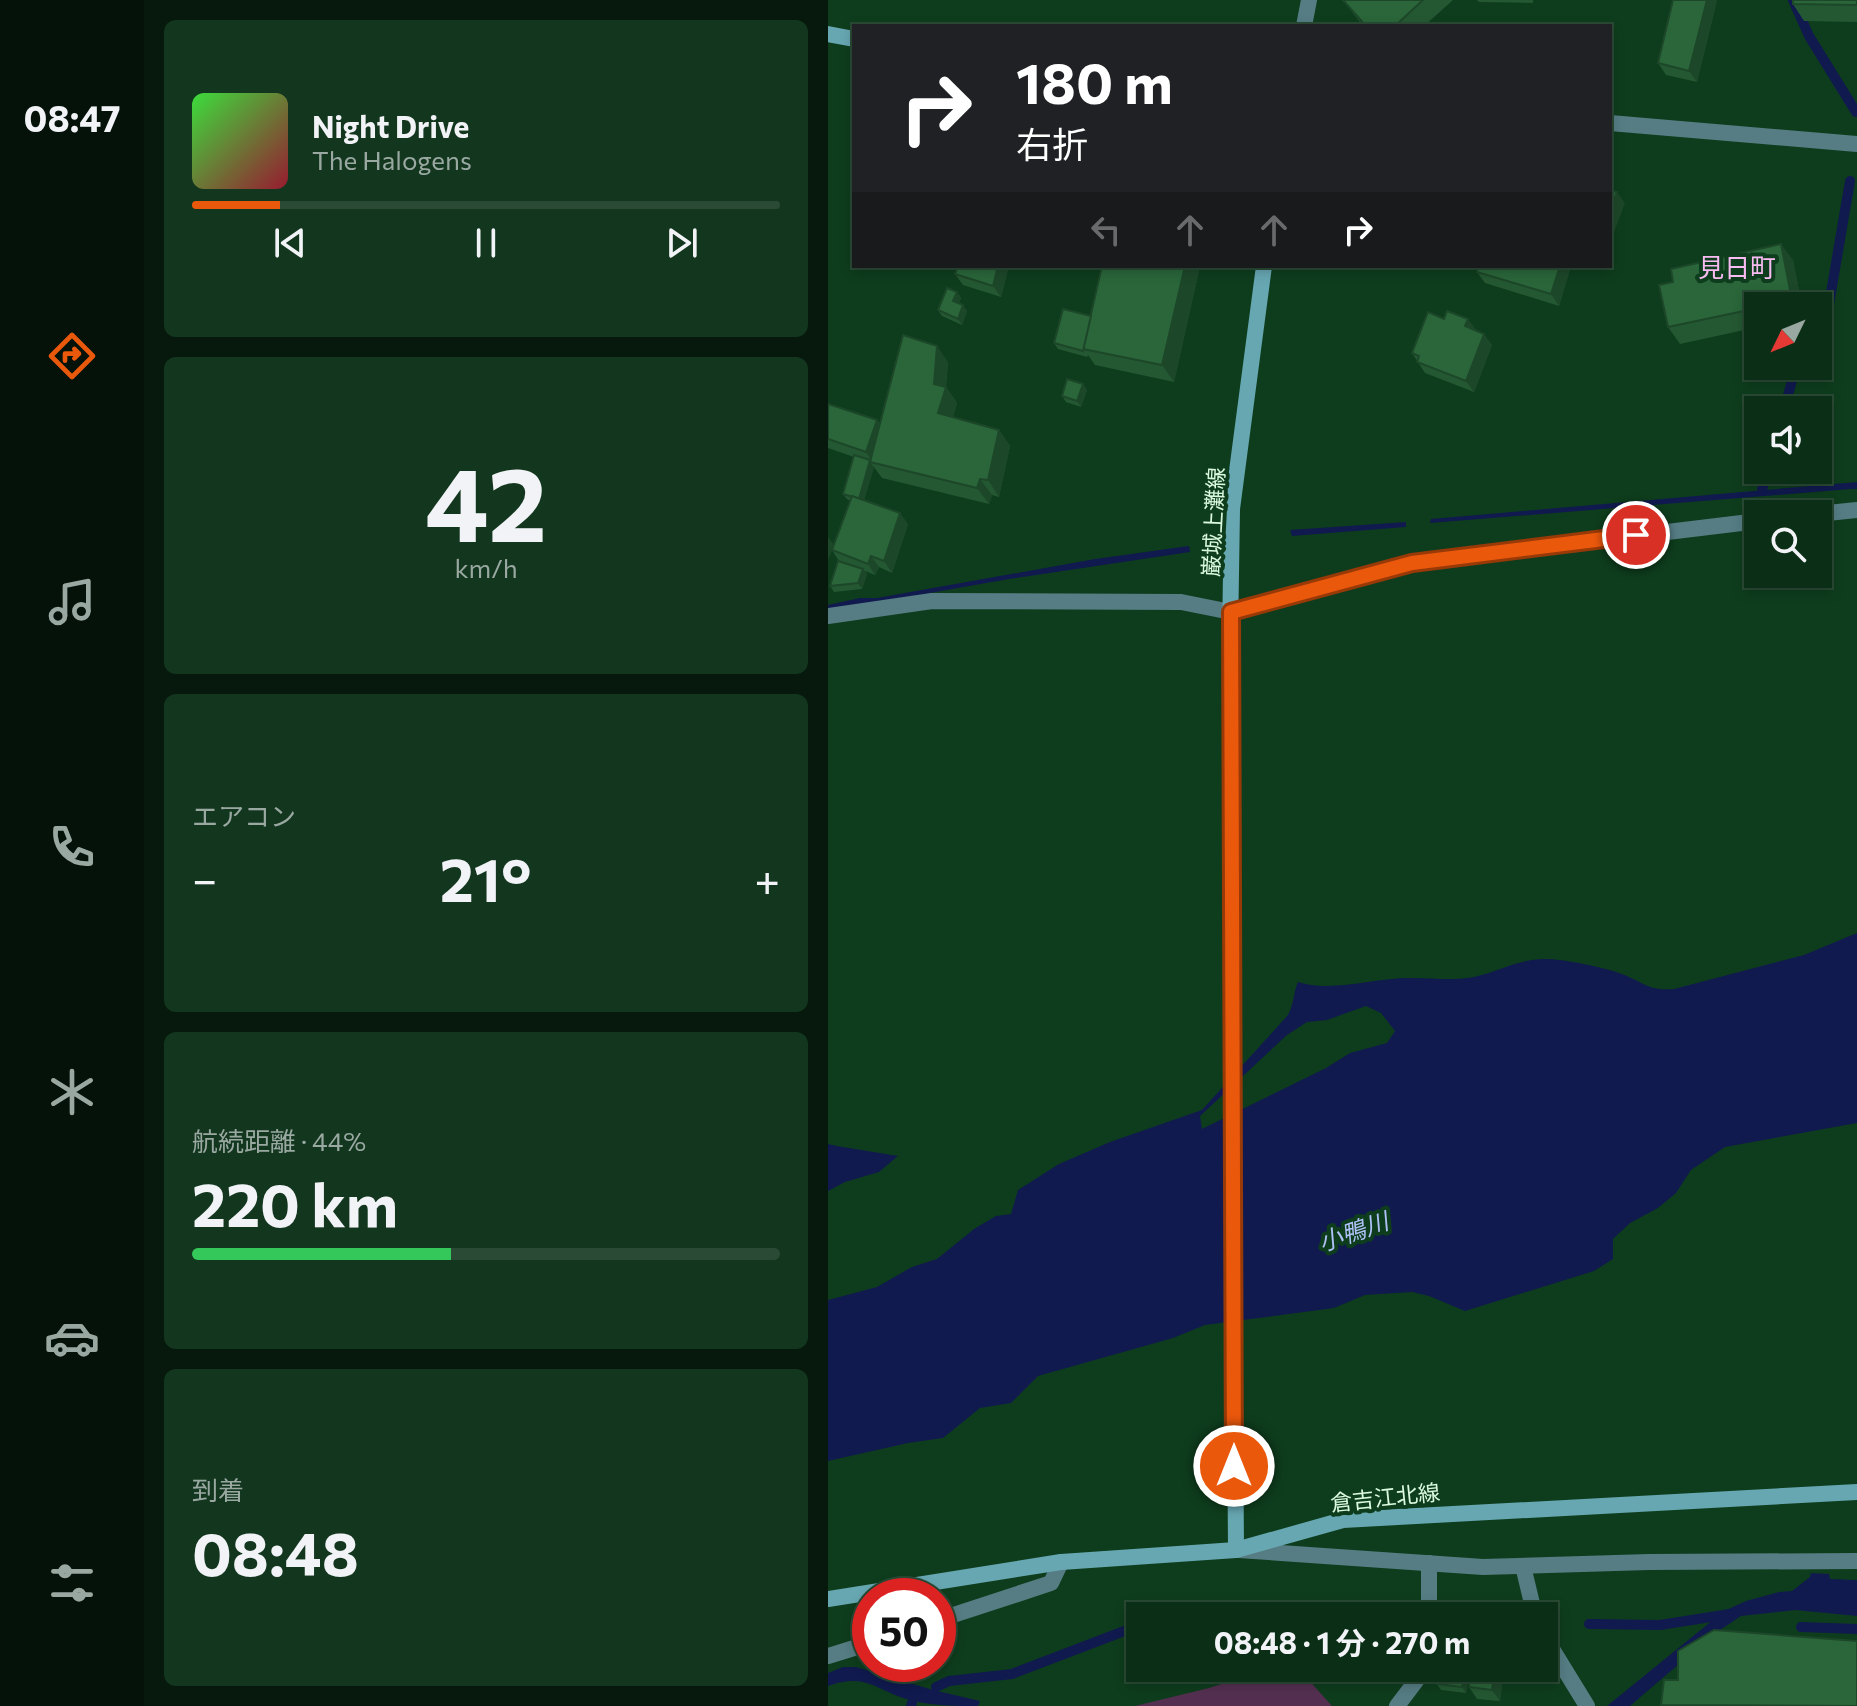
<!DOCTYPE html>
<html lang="ja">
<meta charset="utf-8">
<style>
:root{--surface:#0a2e16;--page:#13361f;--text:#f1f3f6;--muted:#99a8a1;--line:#2a4a35;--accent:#ea580c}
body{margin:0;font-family:Commissioner,"Noto Sans JP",sans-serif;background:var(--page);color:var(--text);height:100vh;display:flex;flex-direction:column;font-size:30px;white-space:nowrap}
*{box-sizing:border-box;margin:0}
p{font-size:26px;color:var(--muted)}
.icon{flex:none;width:44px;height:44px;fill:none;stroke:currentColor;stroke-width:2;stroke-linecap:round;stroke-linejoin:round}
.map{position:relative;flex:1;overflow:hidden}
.drawer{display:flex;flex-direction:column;gap:20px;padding:20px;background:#06190c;width:684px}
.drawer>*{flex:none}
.top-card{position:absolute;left:24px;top:24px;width:760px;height:244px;border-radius:0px;box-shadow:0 4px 12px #0003,0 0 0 2px var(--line);background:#202124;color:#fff;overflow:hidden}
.needle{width:52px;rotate:227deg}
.fabs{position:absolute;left:916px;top:292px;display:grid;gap:16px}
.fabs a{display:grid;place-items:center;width:88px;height:88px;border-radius:0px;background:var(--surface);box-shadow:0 4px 12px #0003,0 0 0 2px var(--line);font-size:40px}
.speed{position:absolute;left:24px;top:1578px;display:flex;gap:16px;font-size:40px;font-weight:700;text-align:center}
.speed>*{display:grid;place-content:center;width:104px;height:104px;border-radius:50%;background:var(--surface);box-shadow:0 4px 12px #0003,0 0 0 2px var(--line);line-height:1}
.speed .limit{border:12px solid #d22;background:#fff;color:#111}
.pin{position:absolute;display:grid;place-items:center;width:68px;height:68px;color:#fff;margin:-34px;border:4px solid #fff;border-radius:50%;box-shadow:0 2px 8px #0007}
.me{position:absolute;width:88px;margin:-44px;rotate:0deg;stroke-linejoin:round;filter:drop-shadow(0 0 6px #0008)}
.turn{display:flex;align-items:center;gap:28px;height:168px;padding:0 32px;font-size:36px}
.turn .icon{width:104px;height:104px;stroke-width:2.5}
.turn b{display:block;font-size:56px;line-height:68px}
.lanes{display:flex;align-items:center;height:76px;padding:0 32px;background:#0003;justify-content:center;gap:40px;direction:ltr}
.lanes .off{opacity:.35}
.big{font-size:60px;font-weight:700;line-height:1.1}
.drawer .tile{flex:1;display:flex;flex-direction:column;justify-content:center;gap:12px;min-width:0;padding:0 28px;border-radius:12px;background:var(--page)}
.drawer .dial{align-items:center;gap:0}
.dial b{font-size:104px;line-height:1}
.song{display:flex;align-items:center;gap:24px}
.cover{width:96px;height:96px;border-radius:12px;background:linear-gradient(135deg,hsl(120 70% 55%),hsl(350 70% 35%))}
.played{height:8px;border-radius:4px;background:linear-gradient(90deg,var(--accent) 15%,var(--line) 15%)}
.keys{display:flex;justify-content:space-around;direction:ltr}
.heat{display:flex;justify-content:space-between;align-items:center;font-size:44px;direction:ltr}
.charge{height:12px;border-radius:6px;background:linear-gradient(90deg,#34c759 44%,var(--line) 0)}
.trip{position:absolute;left:298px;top:1602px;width:432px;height:80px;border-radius:0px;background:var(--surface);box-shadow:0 4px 12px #0003,0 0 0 2px var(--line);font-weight:700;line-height:80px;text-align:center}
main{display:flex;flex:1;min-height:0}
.tabs{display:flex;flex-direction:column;width:144px;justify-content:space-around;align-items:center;background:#041209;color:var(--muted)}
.tabs .icon{width:56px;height:56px}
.tabs .active{color:var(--accent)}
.tabs b{font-size:36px;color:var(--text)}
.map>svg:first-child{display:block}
.green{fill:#542f51}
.water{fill:#101a4f;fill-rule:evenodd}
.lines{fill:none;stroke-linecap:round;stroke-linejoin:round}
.stream{stroke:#101a4f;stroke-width:10}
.service{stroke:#567d84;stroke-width:16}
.minor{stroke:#567d84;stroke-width:16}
.tertiary{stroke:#567d84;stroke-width:16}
.secondary{stroke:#67a7b2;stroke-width:16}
.wall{fill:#245832}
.shaded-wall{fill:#1d4729}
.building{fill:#2a663a;stroke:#1d4729;stroke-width:2}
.route-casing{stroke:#983908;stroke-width:20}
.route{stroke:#ea580c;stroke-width:14}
.labels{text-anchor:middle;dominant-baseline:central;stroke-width:8;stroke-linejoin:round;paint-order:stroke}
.street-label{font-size:22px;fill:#daf9df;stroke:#0e3d1d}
.water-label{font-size:24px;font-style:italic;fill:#afc1f6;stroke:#0e3d1d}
.quarter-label{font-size:26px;fill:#f8bbf2;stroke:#0e3d1d}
</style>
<main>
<nav class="tabs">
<b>08:47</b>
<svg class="icon active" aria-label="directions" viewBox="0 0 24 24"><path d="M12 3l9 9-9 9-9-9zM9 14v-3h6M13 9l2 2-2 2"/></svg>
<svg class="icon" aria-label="music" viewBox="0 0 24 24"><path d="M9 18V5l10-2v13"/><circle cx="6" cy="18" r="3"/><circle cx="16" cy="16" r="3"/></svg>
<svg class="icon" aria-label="phone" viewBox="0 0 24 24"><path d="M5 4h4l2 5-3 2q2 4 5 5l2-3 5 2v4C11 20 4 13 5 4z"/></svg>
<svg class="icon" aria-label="climate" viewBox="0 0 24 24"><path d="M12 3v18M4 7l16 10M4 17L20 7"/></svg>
<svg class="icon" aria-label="car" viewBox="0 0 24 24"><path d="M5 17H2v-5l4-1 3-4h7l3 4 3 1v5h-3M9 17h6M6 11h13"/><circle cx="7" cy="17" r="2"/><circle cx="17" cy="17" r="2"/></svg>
<svg class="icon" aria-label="filters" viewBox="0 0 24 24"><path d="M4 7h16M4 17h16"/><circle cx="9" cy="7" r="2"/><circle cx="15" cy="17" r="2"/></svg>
</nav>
<section class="drawer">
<div class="tile">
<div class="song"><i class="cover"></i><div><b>Night Drive</b><p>The Halogens</p></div></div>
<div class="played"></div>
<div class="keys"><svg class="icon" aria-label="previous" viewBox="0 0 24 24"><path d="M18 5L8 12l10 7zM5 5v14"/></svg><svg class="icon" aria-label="pause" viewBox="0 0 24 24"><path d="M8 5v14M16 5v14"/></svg><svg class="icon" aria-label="next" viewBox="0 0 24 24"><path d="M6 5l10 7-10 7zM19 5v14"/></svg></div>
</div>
<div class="tile dial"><b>42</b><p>km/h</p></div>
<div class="tile"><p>エアコン</p>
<div class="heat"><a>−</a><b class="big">21°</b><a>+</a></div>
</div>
<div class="tile"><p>航続距離 · 44%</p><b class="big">220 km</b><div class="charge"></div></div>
<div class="tile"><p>到着</p><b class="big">08:48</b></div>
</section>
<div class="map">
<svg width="1029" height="1706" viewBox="0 0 1029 1706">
<rect width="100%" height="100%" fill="#0e3d1d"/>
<path class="green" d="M445,1668H470L504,1706H307L381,1688Z"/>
<g class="water">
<path d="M1029,482V489H1023L602,523L603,519Z"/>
<path d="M578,522V527L464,536L462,530Z"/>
<path d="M361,546L362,552L181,579L0,611V605L32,598H49L267,559Z"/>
<path d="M1029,933V1123L897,1147L863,1170L848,1193L830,1208L802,1223L785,1239V1259L766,1271L637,1311L601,1296L584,1292L537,1295L506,1308L377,1325L345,1338L210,1376L183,1403L152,1408L115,1438L80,1443L0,1461V1300L49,1287L84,1267L109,1259L146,1229L168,1216L183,1214L190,1190L231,1164L282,1142L374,1110L460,1015C467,1001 465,993 470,982C504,993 548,977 585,978C607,978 622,981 646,977C670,972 691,959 716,959C736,959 775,967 794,974C817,983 820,991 846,989L976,955ZM538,1006L553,1013L567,1031L559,1043L522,1053L498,1068L374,1129L372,1116L459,1035L479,1022L499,1020Z"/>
<path d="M0,1144L9,1146L70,1156L51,1172L17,1182L0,1191Z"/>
<path d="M983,1573L1001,1574L1002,1579L1029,1580V1616L967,1610L913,1616L886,1634L802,1706H779L896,1611L918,1601L951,1592L964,1591L982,1577Z"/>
<path d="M15,1667H28L105,1690L152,1701L150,1706C127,1706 105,1706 82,1700C48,1691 39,1672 0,1686V1673Z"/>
</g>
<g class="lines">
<g class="stream">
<path d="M965,0L981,36L1028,112"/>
<path d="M990,334L998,322L1022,181"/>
<path d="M956,410L968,366"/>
<path d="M934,490L940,470"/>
<path d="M353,1616L463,1611L555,1616"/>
<path d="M761,1624L832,1625L902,1614"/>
<path d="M973,1627L1029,1629"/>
<path d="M108,1687L121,1681L184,1674L312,1625"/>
<path d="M83,1706L84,1703"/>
</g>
<g class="service">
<path d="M695,1566L707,1616"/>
<path d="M716,1636L759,1706"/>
</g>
<g class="minor">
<path d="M990,514L1029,510"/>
<path d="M0,616L104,601L353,602L403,612L584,563L930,521"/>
<path d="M411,1550L655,1567L821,1562L1029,1561"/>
<path d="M601,1563V1616"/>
<path d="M110,1620L223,1583L233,1562"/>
<path d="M0,1656L42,1643"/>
<path d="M569,1706L588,1681L593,1668"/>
</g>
<g class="tertiary">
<path d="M476,26L481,0"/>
<path d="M782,123L1029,144"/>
</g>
<g class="secondary">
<path d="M0,34L26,39"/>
<path d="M408,1550L402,637L404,509L436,266"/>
<path d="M0,1599L233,1562L408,1550L515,1520L1029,1492"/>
</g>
</g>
<g class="wall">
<path d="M515,0H625L596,26H535Z"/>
<path d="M649,0H705V3L651,2Z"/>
<path d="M889,0L869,82L838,75L830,63Z"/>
<path d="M1029,0V22L976,21L965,4Z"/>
<path d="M965,260L974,306H930V327L852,344L840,327Z"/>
<path d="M181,266L173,297L135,285L127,274Z"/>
<path d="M274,266H372L346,382L267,365L260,355L259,357L230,349L226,343L263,316Z"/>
<path d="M743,266L731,306L657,283L649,272Z"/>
<path d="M129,292L133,298L131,303L139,311L134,325L114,316L110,310Z"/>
<path d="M616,319L648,331L664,345L646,392L597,373L584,353Z"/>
<path d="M120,362L118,387L129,403L125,417L171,430L182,446L171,497L164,495L161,504L54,478L46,467L36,500L80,524L64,573L51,567L47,575L37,571L39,574L34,589L6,592L2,586L11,561L4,550L23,501L19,499L15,494L26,457L0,448V404L49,420L52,424Z"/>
<path d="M259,390L253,407L238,402L234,396Z"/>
<path d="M506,1668H527L528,1669L516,1679Z"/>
<path d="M550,1668H574V1676L555,1674Z"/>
<path d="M641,1668L638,1693L613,1690L609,1684Z"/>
<path d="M676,1668L672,1701L649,1699L641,1687Z"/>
</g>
<g class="shaded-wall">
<path d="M879,0H889L869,82L861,71Z"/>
<path d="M789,192L797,203L782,243V210Z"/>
<path d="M953,244L965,260L974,306H968L964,300Z"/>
<path d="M170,266H181L173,297L165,286Z"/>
<path d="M357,266H372L346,382L334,365Z"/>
<path d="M732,266H743L731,306L723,294Z"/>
<path d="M129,292L133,298L129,307L125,301Z"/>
<path d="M135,305L139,311L134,325L130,319Z"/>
<path d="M640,319L648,330L637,326Z"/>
<path d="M656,334L664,345L646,392L638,381Z"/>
<path d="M109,346L120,362L118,387L129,403L121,429L110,413L106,384Z"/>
<path d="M255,384L259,390L253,407L249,401Z"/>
<path d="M49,420L57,432L46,464L38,452Z"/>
<path d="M171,430L182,446L171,497L160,480Z"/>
<path d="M42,462L46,467L35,504L31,499Z"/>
<path d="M152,479L164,495L161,504L149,488Z"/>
<path d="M72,513L80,524L64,573L56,561Z"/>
<path d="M0,537L6,545L0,560Z"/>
<path d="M43,556L51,567L47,575L40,564Z"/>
<path d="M35,569L39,574L34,589L30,583Z"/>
<path d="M568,1668H574V1676Z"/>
<path d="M636,1668H641L638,1693L634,1687Z"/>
<path d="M667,1668H676L672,1701L664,1690Z"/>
</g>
<g class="building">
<path d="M515,0H595L567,26H538Z"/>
<path d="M845,0H879L861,71L830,63Z"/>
<path d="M965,0H1029V5L965,4Z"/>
<path d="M782,190L789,192L782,210Z"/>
<path d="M953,244L964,300L939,306H930V308L840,327L831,285L845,282L843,269Z"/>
<path d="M130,266H170L165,286L127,274Z"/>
<path d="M274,266H357L334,365L255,349Z"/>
<path d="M650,266H732L723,294L649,272Z"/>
<path d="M119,288L129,292L125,301L135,305L130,319L110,310Z"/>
<path d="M235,309L263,316L255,351L226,343Z"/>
<path d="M619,311L640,319L637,326L656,334L638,381L589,362L591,356L584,353L600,312L616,319Z"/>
<path d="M75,335L109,346L106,384L118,387L110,413L171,430L160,480L152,479L149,488L42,462Z"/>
<path d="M239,379L255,384L249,401L234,396Z"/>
<path d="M0,404L49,420L38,452L0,439Z"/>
<path d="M26,455L42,460L31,499L15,494Z"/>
<path d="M24,496L72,513L56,561L43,556L40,564L4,550Z"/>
<path d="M10,561L35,569L30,583L2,586Z"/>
<path d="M886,1630L1029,1641V1706L833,1705L836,1680H850V1651Z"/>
<path d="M507,1668H518L512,1673Z"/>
<path d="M611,1668H636L634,1687L609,1684Z"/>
<path d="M643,1668H667L664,1690L641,1687Z"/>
</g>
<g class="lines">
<defs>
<path id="route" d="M406,1466L403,612L584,563L808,535"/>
</defs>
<use href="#route" class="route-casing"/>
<use href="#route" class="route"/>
</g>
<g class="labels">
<g class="street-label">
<text transform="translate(385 522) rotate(-87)">巌城上灘線</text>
<text transform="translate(557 1497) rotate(-6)">倉吉江北線</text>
</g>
<g class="water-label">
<text transform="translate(525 1231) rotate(-19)">小鴨川</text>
</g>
<g class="quarter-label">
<text x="909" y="266">見日町</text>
</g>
</g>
</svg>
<div class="fabs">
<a><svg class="needle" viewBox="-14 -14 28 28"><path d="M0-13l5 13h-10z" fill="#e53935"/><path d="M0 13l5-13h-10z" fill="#99a8a1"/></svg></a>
<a><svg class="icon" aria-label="sound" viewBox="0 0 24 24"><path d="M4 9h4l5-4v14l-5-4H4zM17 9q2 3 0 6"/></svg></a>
<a><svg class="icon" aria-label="search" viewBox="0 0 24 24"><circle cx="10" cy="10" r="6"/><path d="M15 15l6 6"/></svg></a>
</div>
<div class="speed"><div class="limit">50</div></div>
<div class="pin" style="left:808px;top:535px;background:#d93025"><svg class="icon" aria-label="arrive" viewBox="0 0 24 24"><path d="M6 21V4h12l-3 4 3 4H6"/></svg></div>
<svg class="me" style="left:406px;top:1466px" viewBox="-20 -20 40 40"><circle r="17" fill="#ea580c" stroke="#fff" stroke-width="3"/><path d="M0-11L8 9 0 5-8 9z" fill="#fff"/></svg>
<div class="trip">08:48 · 1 分 · 270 m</div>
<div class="top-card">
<div class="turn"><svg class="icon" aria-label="right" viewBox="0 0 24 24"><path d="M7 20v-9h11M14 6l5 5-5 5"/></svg><div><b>180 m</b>右折</div></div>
<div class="lanes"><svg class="icon off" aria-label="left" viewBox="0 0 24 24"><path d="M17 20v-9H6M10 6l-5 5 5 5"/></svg><svg class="icon off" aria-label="ahead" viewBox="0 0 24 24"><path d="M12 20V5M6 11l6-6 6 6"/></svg><svg class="icon off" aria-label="ahead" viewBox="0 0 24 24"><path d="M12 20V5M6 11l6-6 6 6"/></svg><svg class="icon" aria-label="right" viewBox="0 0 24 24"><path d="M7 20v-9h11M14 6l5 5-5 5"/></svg></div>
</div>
</div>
</main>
